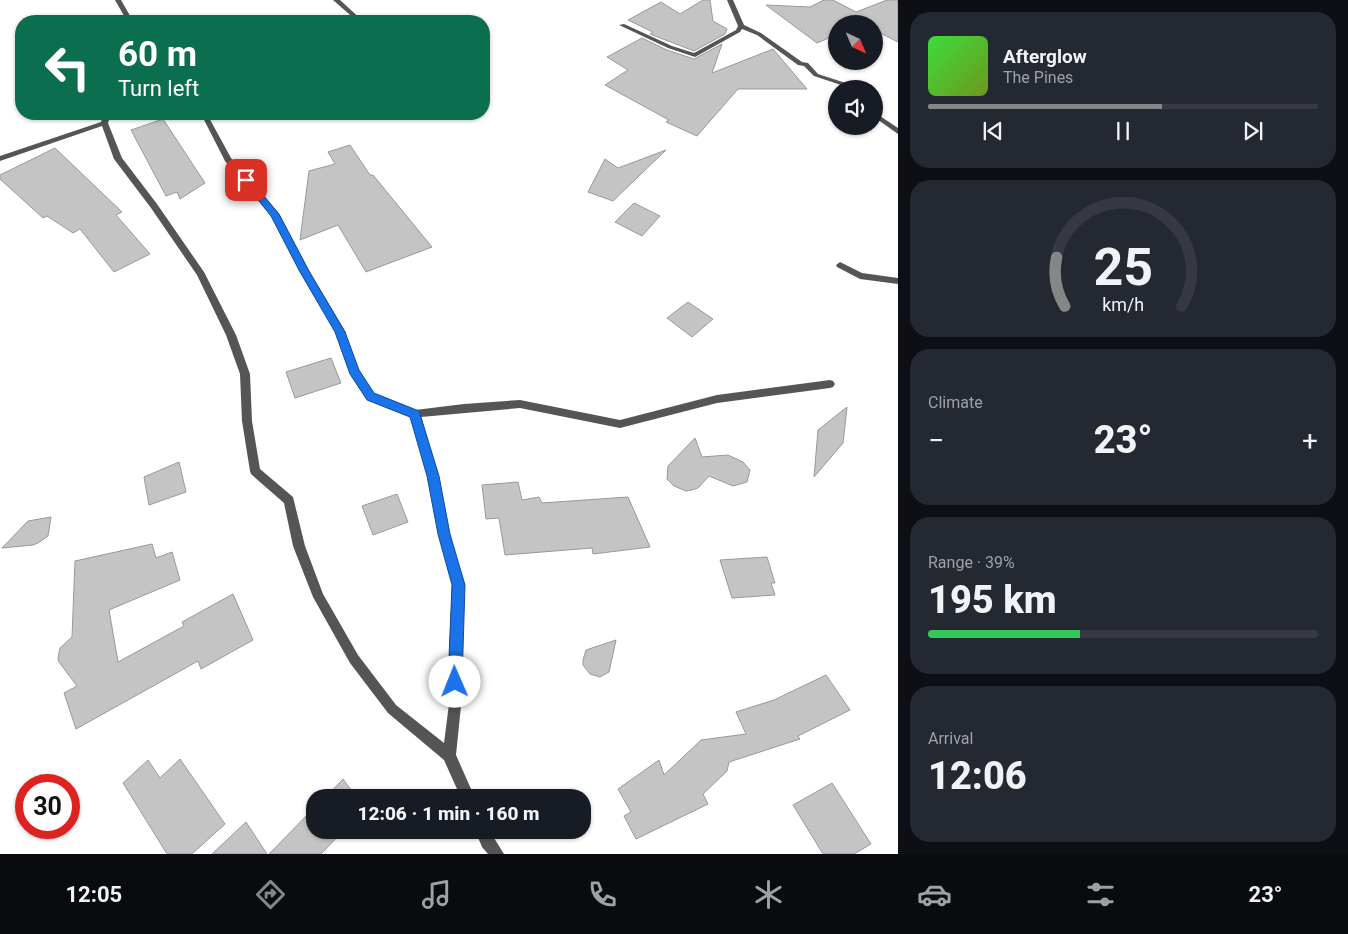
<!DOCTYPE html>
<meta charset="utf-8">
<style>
:root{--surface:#171b24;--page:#242831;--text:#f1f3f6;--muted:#9ea1a6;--line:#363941;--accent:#858687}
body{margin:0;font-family:Roboto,sans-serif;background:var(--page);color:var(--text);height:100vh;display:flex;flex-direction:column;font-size:19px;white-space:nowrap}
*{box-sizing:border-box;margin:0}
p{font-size:16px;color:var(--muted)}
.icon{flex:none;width:28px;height:28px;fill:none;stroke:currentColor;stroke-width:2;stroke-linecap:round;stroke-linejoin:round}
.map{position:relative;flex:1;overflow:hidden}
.sheet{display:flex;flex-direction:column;gap:12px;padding:12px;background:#0d0f14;width:450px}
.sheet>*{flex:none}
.top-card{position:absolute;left:15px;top:15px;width:475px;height:105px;border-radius:20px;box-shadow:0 1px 4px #0004;background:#0b6e4f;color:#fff;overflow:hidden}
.needle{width:32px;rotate:136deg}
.fabs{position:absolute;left:828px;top:15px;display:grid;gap:10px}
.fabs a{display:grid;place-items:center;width:55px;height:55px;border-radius:50%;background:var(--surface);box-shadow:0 1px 4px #0004;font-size:25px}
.speed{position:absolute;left:15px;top:774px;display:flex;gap:10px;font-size:25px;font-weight:700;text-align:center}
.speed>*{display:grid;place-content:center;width:65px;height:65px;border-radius:50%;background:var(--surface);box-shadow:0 1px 4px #0004;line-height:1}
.speed .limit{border:8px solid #d22;background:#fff;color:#111}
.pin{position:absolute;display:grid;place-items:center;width:42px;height:42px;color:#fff;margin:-21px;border-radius:10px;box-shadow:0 2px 8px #0006}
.me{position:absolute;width:55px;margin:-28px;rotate:359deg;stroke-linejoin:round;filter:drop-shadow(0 0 4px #0008)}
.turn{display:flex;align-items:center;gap:18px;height:105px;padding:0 20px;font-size:22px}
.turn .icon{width:65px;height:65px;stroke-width:2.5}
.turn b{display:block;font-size:35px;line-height:42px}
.big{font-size:38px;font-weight:800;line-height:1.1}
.sheet .widget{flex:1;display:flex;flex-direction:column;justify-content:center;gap:8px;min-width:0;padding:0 18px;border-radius:20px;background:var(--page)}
.sheet .dial{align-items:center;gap:0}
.dial svg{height:130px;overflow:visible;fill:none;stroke:var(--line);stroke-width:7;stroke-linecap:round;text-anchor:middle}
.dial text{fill:var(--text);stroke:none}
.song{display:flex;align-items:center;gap:15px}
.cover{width:60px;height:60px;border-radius:8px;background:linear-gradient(135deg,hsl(120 70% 55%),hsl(80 70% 35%))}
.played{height:5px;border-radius:2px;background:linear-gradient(90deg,var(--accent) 60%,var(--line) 60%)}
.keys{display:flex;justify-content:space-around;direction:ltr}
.heat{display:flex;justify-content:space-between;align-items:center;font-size:28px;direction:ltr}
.charge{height:8px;border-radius:4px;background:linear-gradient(90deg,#34c759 39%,var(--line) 0)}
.trip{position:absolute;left:306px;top:789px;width:285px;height:50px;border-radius:20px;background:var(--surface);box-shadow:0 1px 4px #0004;font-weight:800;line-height:50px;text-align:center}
.menu{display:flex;height:80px;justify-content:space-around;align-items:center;background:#090b0e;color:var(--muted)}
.menu .icon{width:35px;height:35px}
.menu .active{color:var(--accent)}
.menu b{font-size:22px;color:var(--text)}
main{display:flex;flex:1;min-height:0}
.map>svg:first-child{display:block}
.building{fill:#c4c4c4;stroke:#999}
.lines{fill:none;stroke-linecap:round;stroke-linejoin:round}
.minor{fill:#555;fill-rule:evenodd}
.route{fill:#1a73e8;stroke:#114b97}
</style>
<main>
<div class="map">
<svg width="898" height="854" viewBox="0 0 898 854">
<rect width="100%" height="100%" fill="#fff"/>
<g class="building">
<path d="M703,0H710L713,21L727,29L725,34L694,51L650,34L653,32L628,20L661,2L680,14Z"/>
<path d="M824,0H833L856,12L887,0H898V42L874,30V24H836V35L817,43L766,5L810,7Z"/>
<path d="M642,38L667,50L694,59L722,44L712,73L773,49L807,89H738L697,136L666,122L669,120L605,85L628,70L607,57Z"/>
<path d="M163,119L205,183L180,199L177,192L166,196L131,130Z"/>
<path d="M350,145L370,175H373L432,247L366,272L338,225L300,240L309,171L335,164L328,152Z"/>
<path d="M55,148L122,212L116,215L150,254L114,272L80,229L73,233L47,216L43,218L0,179V175Z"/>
<path d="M666,150L613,201L588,192L605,159L618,168Z"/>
<path d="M634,203L660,216L642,236L615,222Z"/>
<path d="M688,302L713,319L692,337L667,318Z"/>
<path d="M331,358L341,383L295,398L286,372Z"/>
<path d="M847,407L843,443L814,477L818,430Z"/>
<path d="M695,438L702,457L728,455L743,462L750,470L747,482L733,486L709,476L698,488L692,490L686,491L674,486L667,479L668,466Z"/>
<path d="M179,462L186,492L149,505L144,477Z"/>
<path d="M518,482L522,500L539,497L542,503L628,497L650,547L593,554L592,548L505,555L499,518L486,519L482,485Z"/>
<path d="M397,494L408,522L373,535L362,506Z"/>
<path d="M51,517L48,536L38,543L33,545L2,548L28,521Z"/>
<path d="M152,544L156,558L172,552L180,580L109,610L118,662L184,626L182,622L233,594L253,640L201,669L198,661L76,729L64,693L77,686L59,662L58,658L60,648L72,637L75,561Z"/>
<path d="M767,557L775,583H771L775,595L732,598L720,560Z"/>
<path d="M616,640L609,672L600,677L590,674L583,665V660L586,650Z"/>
<path d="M826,675L850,710L798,736L800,739L729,762L727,771L703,794L708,804L636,839L624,816L631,812L618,789L659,760L664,775L701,740L746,734L736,712L774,700Z"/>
<path d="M180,759L225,824L192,854H167L123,783L148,760L160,778Z"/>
<path d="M343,779L357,798H325Z"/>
<path d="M832,783L871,844L854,854H823L793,805Z"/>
<path d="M315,807V830H344L321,854H269Z"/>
<path d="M246,822L267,854H212Z"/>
</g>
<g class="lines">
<g class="minor">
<path d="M115,0H121L133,21H127Z"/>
<path d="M333,0H340L363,21H357Z"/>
<path d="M727,0H733L744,25L761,33L802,62L808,63L818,74L864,89H853L814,76L804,66L798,65L757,35L742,29L740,32L695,57L668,48L619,25L624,24L672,46L694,53L736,30L738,26Z"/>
<path d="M874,112L898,128V134L874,117Z"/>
<path d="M104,114H111L108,123L122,158L157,204L204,272L236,335L250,374L252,421L260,469L293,497L305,546L323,594L358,655L396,705L444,743L450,696L449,655L452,585L439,534L428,476L411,417L368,400L349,371L336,332L301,272L272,215L225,161L201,114H207L231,158L279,214L309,271L345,331L358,370L374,394L415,410L464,404L520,400L620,420L717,395L830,380L833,381L835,384L833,387L830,388L717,403L620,428L520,408L421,417L438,476L449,534L464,585L461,655L462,696L456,755L475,798H461L444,760L388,713L350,663L313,597L293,546L284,503L251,474L250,471L242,421L240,374L226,335L197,275L151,208L114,159L102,126L0,161V156L101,122Z"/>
<path d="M840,262L862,273L898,278V284L860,279L837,267L836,265Z"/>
<path d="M475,830H489L504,854H488L482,847Z"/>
</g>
</g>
<path class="route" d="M246,177L249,178L279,214L309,271L345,332L359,370L374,393L419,411L420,414L439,476L450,534L465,585L462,682L460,687L455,689L450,687L448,682L452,585L438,534L427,476L410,417L367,400L350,374L335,332L300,272L271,216L242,180Z"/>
</svg>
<div class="fabs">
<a><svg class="needle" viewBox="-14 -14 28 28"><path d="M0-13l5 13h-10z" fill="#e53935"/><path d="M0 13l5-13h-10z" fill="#9ea1a6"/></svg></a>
<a><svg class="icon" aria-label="sound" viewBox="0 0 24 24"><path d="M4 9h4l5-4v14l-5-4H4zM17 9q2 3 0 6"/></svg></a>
</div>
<div class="speed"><div class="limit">30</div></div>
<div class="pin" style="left:246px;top:180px;background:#d93025"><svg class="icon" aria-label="arrive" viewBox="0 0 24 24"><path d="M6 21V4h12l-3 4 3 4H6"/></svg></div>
<svg class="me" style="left:455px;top:682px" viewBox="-20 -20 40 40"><circle r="19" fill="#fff"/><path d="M0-13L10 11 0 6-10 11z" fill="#1a73e8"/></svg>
<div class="trip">12:06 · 1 min · 160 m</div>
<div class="top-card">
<div class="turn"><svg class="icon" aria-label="left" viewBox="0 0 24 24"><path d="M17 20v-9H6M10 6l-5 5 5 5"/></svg><div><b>60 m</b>Turn left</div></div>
</div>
</div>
<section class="sheet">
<div class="widget">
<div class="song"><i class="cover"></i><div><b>Afterglow</b><p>The Pines</p></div></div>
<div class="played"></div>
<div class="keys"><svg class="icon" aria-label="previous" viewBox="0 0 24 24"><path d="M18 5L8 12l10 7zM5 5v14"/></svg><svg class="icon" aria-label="pause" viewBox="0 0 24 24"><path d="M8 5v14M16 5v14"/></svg><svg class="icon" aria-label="next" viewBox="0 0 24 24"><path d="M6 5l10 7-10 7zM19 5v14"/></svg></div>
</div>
<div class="widget dial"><svg viewBox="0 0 100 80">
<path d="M14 69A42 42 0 1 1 86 69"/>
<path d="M14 69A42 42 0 0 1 9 39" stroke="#858687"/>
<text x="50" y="56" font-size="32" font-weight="700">25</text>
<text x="50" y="72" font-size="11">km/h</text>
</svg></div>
<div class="widget"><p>Climate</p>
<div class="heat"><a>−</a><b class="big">23°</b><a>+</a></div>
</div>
<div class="widget"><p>Range · 39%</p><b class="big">195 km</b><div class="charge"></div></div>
<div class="widget"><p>Arrival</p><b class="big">12:06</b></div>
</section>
</main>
<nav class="menu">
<b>12:05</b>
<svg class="icon active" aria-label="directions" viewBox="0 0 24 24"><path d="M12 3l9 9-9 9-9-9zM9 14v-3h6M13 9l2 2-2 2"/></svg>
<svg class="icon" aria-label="music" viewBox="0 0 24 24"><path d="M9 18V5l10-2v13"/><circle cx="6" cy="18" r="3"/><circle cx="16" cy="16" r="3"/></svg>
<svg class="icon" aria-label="phone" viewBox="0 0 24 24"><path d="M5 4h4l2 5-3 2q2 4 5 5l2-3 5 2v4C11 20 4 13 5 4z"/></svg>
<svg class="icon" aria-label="climate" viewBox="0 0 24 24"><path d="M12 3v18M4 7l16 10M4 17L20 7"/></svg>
<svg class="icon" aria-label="car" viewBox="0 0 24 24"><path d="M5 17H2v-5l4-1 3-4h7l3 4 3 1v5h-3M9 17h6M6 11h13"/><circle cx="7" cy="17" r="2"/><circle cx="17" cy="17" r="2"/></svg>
<svg class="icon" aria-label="filters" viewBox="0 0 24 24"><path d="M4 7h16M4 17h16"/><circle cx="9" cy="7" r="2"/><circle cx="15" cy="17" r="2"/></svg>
<b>23°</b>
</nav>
